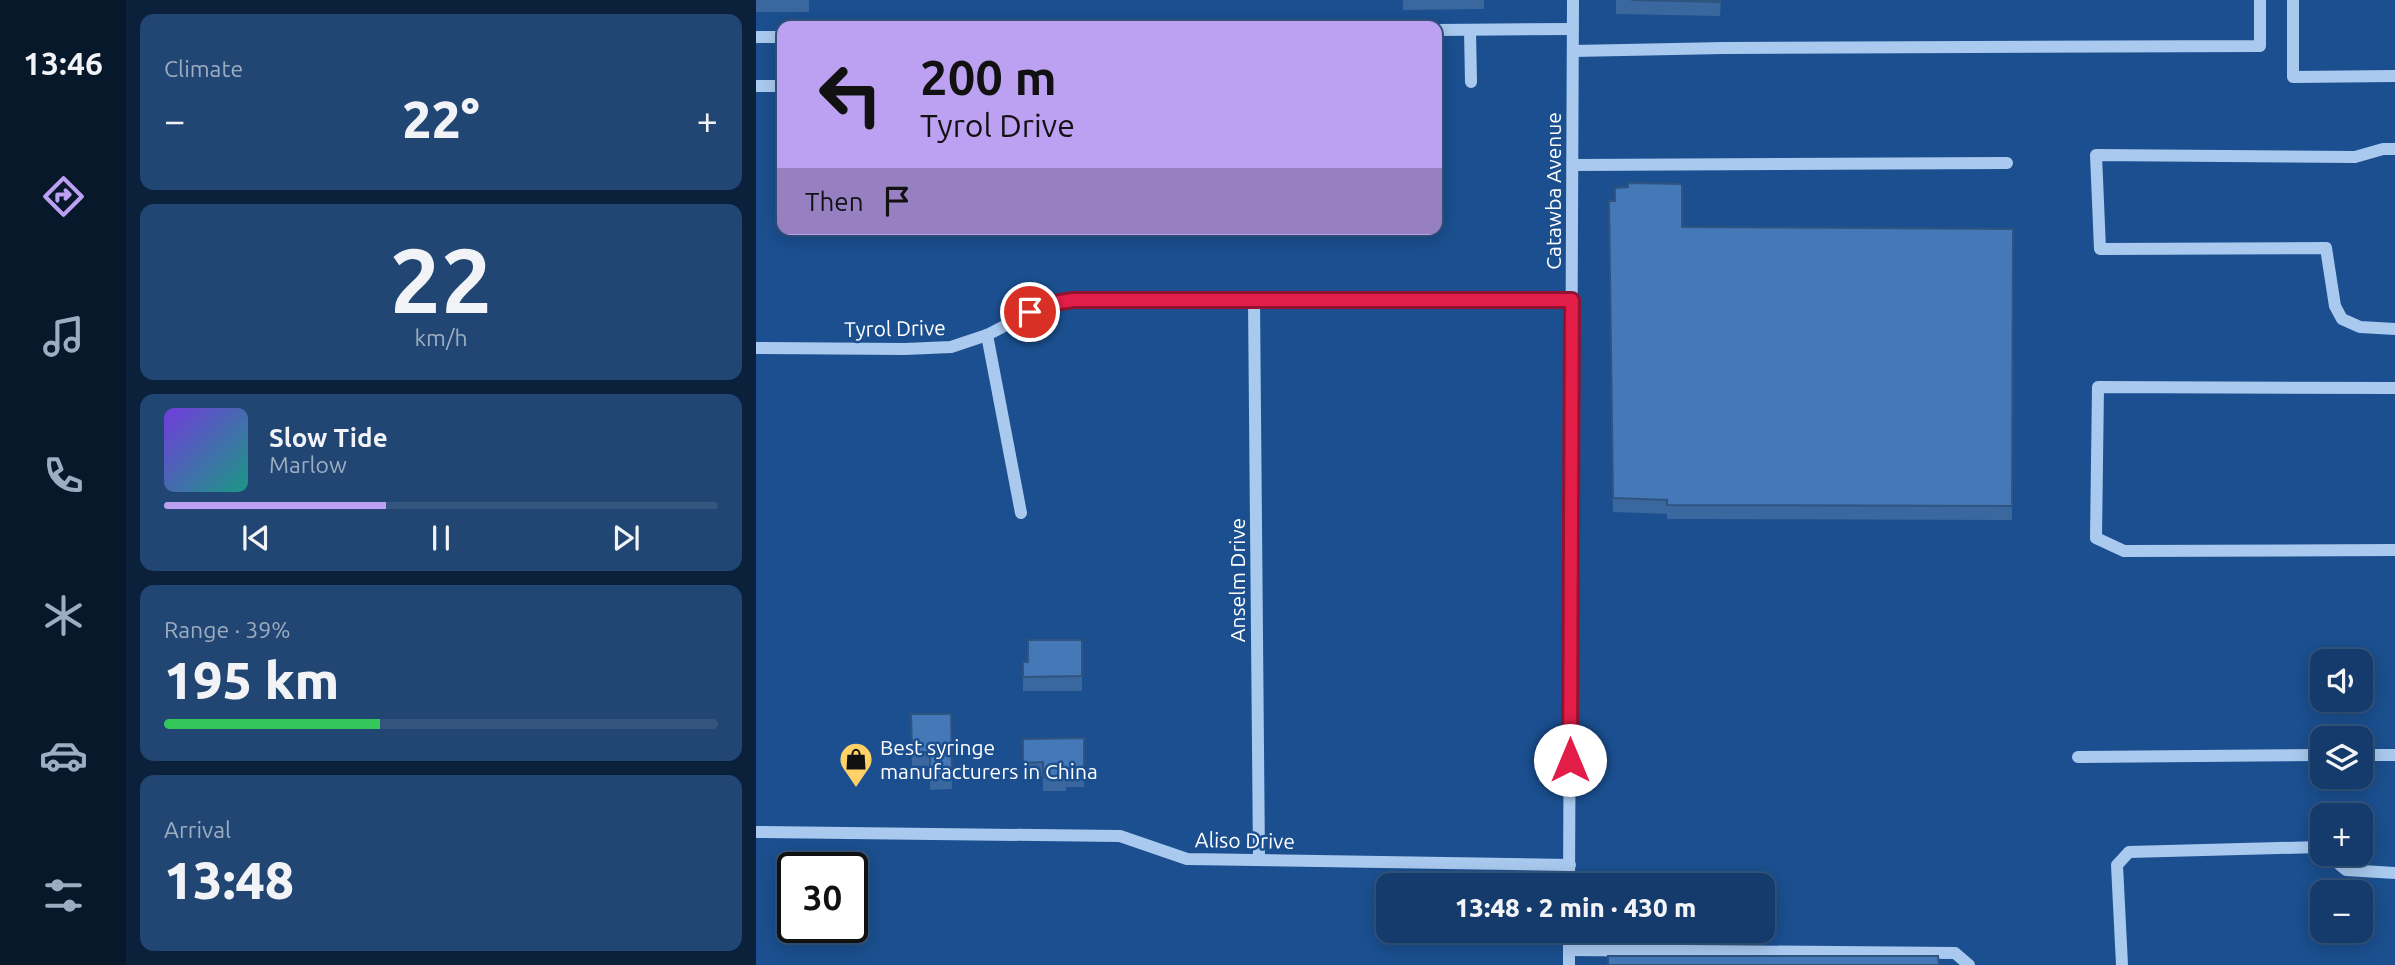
<!DOCTYPE html>
<meta charset="utf-8">
<style>
:root{--surface:#143b6b;--page:#214673;--text:#f1f3f6;--muted:#9dadc1;--line:#33557e;--accent:#bca0f2}
body{margin:0;font-family:Ubuntu,sans-serif;background:var(--page);color:var(--text);height:100vh;display:flex;flex-direction:column;font-size:26px;white-space:nowrap}
*{box-sizing:border-box;margin:0}
p{font-size:23px;color:var(--muted)}
.icon{flex:none;width:38px;height:38px;fill:none;stroke:currentColor;stroke-width:2;stroke-linecap:round;stroke-linejoin:round}
.map{position:relative;flex:1;overflow:hidden}
.side{display:flex;flex-direction:column;gap:14px;padding:14px;background:#0b203b;width:630px}
.side>*{flex:none}
.hud{position:absolute;left:21px;top:21px;width:665px;height:214px;border-radius:14px;box-shadow:0 4px 18px #0003,0 0 0 2px var(--line);background:#bca0f2;color:#111;overflow:hidden}
.controls{position:absolute;left:1554px;top:649px;display:grid;gap:14px}
.controls a{display:grid;place-items:center;width:63px;height:63px;border-radius:14px;background:var(--surface);box-shadow:0 4px 18px #0003,0 0 0 2px var(--line);font-size:35px}
.speed{position:absolute;left:21px;top:852px;display:flex;gap:14px;font-size:35px;font-weight:700;text-align:center}
.speed>*{display:grid;place-content:center;width:91px;height:91px;border-radius:50%;background:var(--surface);box-shadow:0 4px 18px #0003,0 0 0 2px var(--line);line-height:1}
.speed .limit{border:4px solid #111;border-radius:10px;background:#fff;color:#111}
.pin{position:absolute;display:grid;place-items:center;width:60px;height:60px;color:#fff;margin:-30px;border:4px solid #fff;border-radius:50%;box-shadow:0 2px 7px #0007}
.me{position:absolute;width:77px;margin:-38px;rotate:0deg;stroke-linejoin:round;filter:drop-shadow(0 0 5px #0008)}
.turn{display:flex;align-items:center;gap:24px;height:147px;padding:0 28px;font-size:32px}
.turn .icon{width:91px;height:91px;stroke-width:2.5}
.turn b{display:block;font-size:49px;line-height:60px}
.then{display:flex;align-items:center;height:66px;padding:0 28px;background:#0003;gap:14px;font-size:26px}
.big{font-size:52px;font-weight:800;line-height:1.1}
.side .card{flex:1;display:flex;flex-direction:column;justify-content:center;gap:10px;min-width:0;padding:0 24px;border-radius:14px;background:var(--page)}
.side .dial{align-items:center;gap:0}
.dial b{font-size:91px;line-height:1}
.song{display:flex;align-items:center;gap:21px}
.cover{width:84px;height:84px;border-radius:10px;background:linear-gradient(135deg,hsl(260 70% 55%),hsl(170 70% 35%))}
.played{height:7px;border-radius:4px;background:linear-gradient(90deg,var(--accent) 40%,var(--line) 40%)}
.keys{display:flex;justify-content:space-around;direction:ltr}
.heat{display:flex;justify-content:space-between;align-items:center;font-size:38px;direction:ltr}
.charge{height:10px;border-radius:5px;background:linear-gradient(90deg,#34c759 39%,var(--line) 0)}
.trip{position:absolute;left:620px;top:873px;width:399px;height:70px;border-radius:14px;background:var(--surface);box-shadow:0 4px 18px #0003,0 0 0 2px var(--line);font-weight:800;line-height:70px;text-align:center}
main{display:flex;flex:1;min-height:0}
.dock{display:flex;flex-direction:column;width:126px;justify-content:space-around;align-items:center;background:#08182b;color:var(--muted)}
.dock .icon{width:49px;height:49px}
.dock .on{color:var(--accent)}
.dock b{font-size:32px;color:var(--text)}
.map>svg:first-child{display:block}
.lines{fill:none;stroke-linecap:round;stroke-linejoin:round}
.minor{stroke:#a9c9ee;stroke-width:12}
.wall{fill:#3a679d}
.building{fill:#4478b7;stroke:#305480;stroke-width:2}
.route-casing{stroke:#92132f;stroke-width:18}
.route{stroke:#e11d48;stroke-width:12}
.labels{text-anchor:middle;dominant-baseline:central;stroke-width:5;stroke-linejoin:round;paint-order:stroke}
.street-label{font-size:21px;fill:#fff;stroke:#1b4f8f}
.poi-label{font-size:21px;fill:#fff;stroke:#1b4f8f;text-anchor:start}
</style>
<main>
<nav class="dock">
<b>13:46</b>
<svg class="icon on" aria-label="directions" viewBox="0 0 24 24"><path d="M12 3l9 9-9 9-9-9zM9 14v-3h6M13 9l2 2-2 2"/></svg>
<svg class="icon" aria-label="music" viewBox="0 0 24 24"><path d="M9 18V5l10-2v13"/><circle cx="6" cy="18" r="3"/><circle cx="16" cy="16" r="3"/></svg>
<svg class="icon" aria-label="phone" viewBox="0 0 24 24"><path d="M5 4h4l2 5-3 2q2 4 5 5l2-3 5 2v4C11 20 4 13 5 4z"/></svg>
<svg class="icon" aria-label="climate" viewBox="0 0 24 24"><path d="M12 3v18M4 7l16 10M4 17L20 7"/></svg>
<svg class="icon" aria-label="car" viewBox="0 0 24 24"><path d="M5 17H2v-5l4-1 3-4h7l3 4 3 1v5h-3M9 17h6M6 11h13"/><circle cx="7" cy="17" r="2"/><circle cx="17" cy="17" r="2"/></svg>
<svg class="icon" aria-label="filters" viewBox="0 0 24 24"><path d="M4 7h16M4 17h16"/><circle cx="9" cy="7" r="2"/><circle cx="15" cy="17" r="2"/></svg>
</nav>
<section class="side">
<div class="card"><p>Climate</p>
<div class="heat"><a>−</a><b class="big">22°</b><a>+</a></div>
</div>
<div class="card dial"><b>22</b><p>km/h</p></div>
<div class="card">
<div class="song"><i class="cover"></i><div><b>Slow Tide</b><p>Marlow</p></div></div>
<div class="played"></div>
<div class="keys"><svg class="icon" aria-label="previous" viewBox="0 0 24 24"><path d="M18 5L8 12l10 7zM5 5v14"/></svg><svg class="icon" aria-label="pause" viewBox="0 0 24 24"><path d="M8 5v14M16 5v14"/></svg><svg class="icon" aria-label="next" viewBox="0 0 24 24"><path d="M6 5l10 7-10 7zM19 5v14"/></svg></div>
</div>
<div class="card"><p>Range · 39%</p><b class="big">195 km</b><div class="charge"></div></div>
<div class="card"><p>Arrival</p><b class="big">13:48</b></div>
</section>
<div class="map">
<svg width="1639" height="965" viewBox="0 0 1639 965">
<rect width="100%" height="100%" fill="#1b4f8f"/>
<g class="lines">
<g class="minor">
<path d="M1537,0V77L1639,76"/>
<path d="M681,30L817,29"/>
<path d="M714,30L715,82"/>
<path d="M0,37H26"/>
<path d="M817,51L968,48L1504,46V0"/>
<path d="M0,86H26"/>
<path d="M1639,149H1627L1599,157L1340,155L1344,249L1570,248L1579,306L1586,319L1604,327L1639,329"/>
<path d="M817,165L1251,163"/>
<path d="M498,300L503,860"/>
<path d="M231,335L265,513"/>
<path d="M0,348L149,349L195,347L231,335L291,304L317,300H816"/>
<path d="M1639,388L1342,387L1340,538L1368,551L1639,550"/>
<path d="M1605,755H1639"/>
<path d="M1322,757L1566,755"/>
<path d="M0,832L364,836L431,859L814,865"/>
<path d="M1571,854L1590,870L1639,873"/>
<path d="M813,886L817,0"/>
<path d="M813,950L1199,953L1213,965"/>
<path d="M813,965V931"/>
<path d="M1366,965L1361,865L1373,852L1564,847L1566,850"/>
</g>
</g>
<g class="wall">
<rect x="0" y="0" width="53" height="12"/>
<path d="M647,0H728V9L647,10Z"/>
<path d="M860,0H965L964,16L860,14Z"/>
<path d="M859,201L926,227L1257,229L1256,520L911,519V514L857,512L853,215Z"/>
<path d="M326,640V691H267V662H272Z"/>
<path d="M155,714H195L196,789L174,790V766H156Z"/>
<path d="M328,738V787H310V791H287V776L267,777V739Z"/>
</g>
<g class="building">
<path d="M875,0H964V2Z"/>
<path d="M872,183L926,184V227L1257,229L1256,506L911,505V500L857,498L853,201H859V188L872,187Z"/>
<path d="M272,640H326V676L267,677V662H272Z"/>
<path d="M155,714H195L196,775L174,776V752H156Z"/>
<path d="M328,738V773H310V777H287V762L267,763V739Z"/>
<path d="M852,956H1182L1183,965H852Z"/>
</g>
<g class="lines">
<defs>
<path id="route" d="M274,312L291,304L317,300H816L814,760"/>
</defs>
<use href="#route" class="route-casing"/>
<use href="#route" class="route"/>
</g>
<defs>
<symbol id="shop-pin" viewBox="-11 -11 22 30"><path d="M0 17L-7.5 6A9.5 9.5 0 1 1 7.5 6Z" fill="#ffd166" stroke="#1b4f8f"/><path d="M-5-2.5h2.3a2.7 3.5 0 0 1 5.4 0H5L5.5 6h-11ZM-1.5-2.5h3a1.5 2.3 0 0 0-3 0Z" fill="#111"/></symbol>
</defs>
<g fill-rule="evenodd">
<use href="#shop-pin" x="81" y="740" width="38" height="52"/>
</g>
<g class="labels">
<g class="street-label">
<text transform="translate(797 191) rotate(-90)">Catawba Avenue</text>
<text transform="translate(139 328) rotate(-1)">Tyrol Drive</text>
<text transform="translate(481 580) rotate(-90)">Anselm Drive</text>
<text transform="translate(489 840) rotate(1)">Aliso Drive</text>
</g>
<g class="poi-label">
<text x="124" y="747">Best syringe<tspan x="124" dy="24">manufacturers in China</tspan></text>
</g>
</g>
</svg>
<div class="controls">
<a><svg class="icon" aria-label="sound" viewBox="0 0 24 24"><path d="M4 9h4l5-4v14l-5-4H4zM17 9q2 3 0 6"/></svg></a>
<a><svg class="icon" aria-label="layers" viewBox="0 0 24 24"><path d="M12 4l9 5-9 5-9-5zM3 14l9 5 9-5"/></svg></a>
<a>+</a>
<a>−</a>
</div>
<div class="speed"><div class="limit">30</div></div>
<div class="pin" style="left:274px;top:312px;background:#d93025"><svg class="icon" aria-label="arrive" viewBox="0 0 24 24"><path d="M6 21V4h12l-3 4 3 4H6"/></svg></div>
<svg class="me" style="left:814px;top:760px" viewBox="-20 -20 40 40"><circle r="19" fill="#fff"/><path d="M0-13L10 11 0 6-10 11z" fill="#e11d48"/></svg>
<div class="trip">13:48 · 2 min · 430 m</div>
<div class="hud">
<div class="turn"><svg class="icon" aria-label="left" viewBox="0 0 24 24"><path d="M17 20v-9H6M10 6l-5 5 5 5"/></svg><div><b>200 m</b>Tyrol Drive</div></div>
<div class="then">Then<svg class="icon" aria-label="arrive" viewBox="0 0 24 24"><path d="M6 21V4h12l-3 4 3 4H6"/></svg></div>
</div>
</div>
</main>
